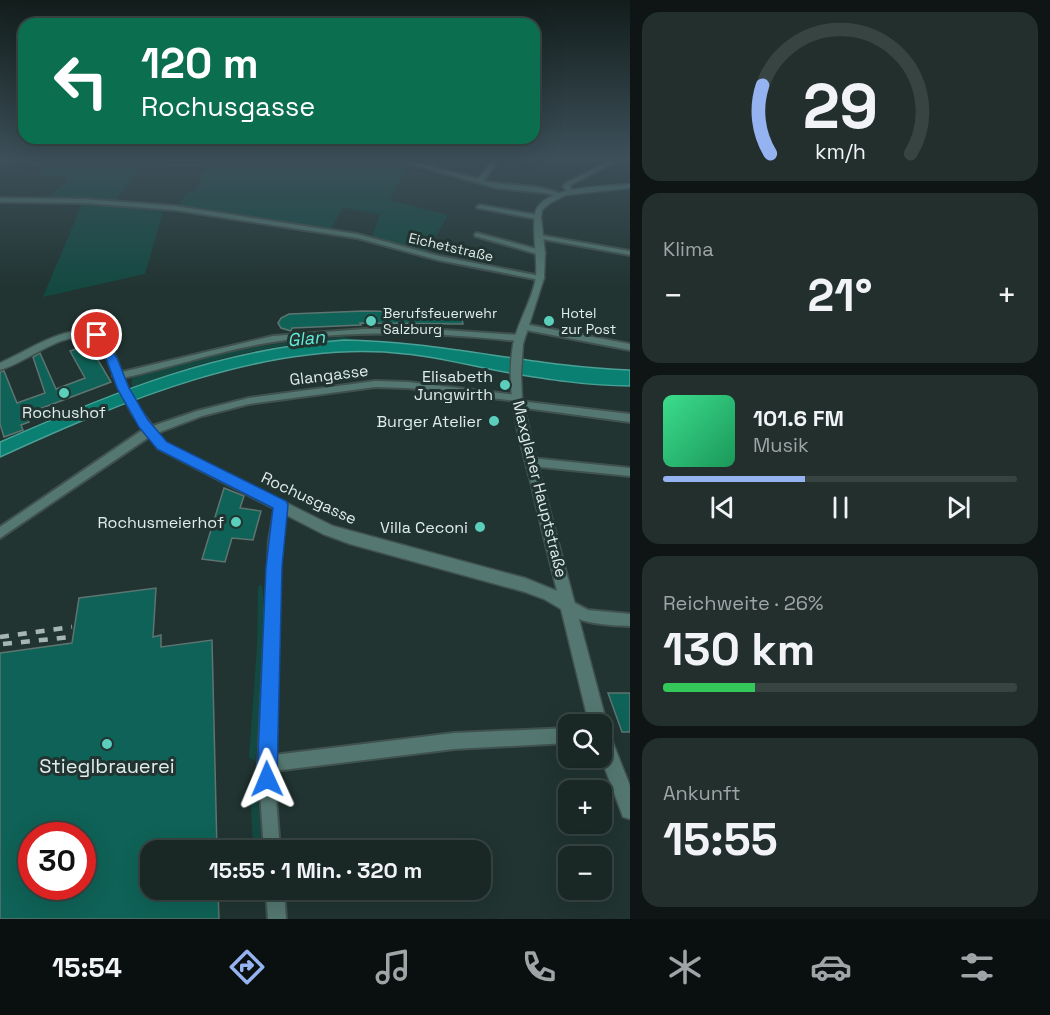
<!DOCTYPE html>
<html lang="de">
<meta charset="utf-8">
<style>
:root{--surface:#192725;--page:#222f2d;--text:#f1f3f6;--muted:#9fa5a7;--line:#374442;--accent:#95b2f1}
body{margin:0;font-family:"Space Grotesk",sans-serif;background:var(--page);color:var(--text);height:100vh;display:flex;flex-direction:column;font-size:22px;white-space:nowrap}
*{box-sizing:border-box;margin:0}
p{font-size:20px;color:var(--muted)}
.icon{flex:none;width:33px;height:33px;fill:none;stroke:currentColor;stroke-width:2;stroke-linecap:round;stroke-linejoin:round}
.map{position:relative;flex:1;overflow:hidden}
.panel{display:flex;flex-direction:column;gap:12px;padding:12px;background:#0e1514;width:420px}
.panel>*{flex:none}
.top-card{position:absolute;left:18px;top:18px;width:522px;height:126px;border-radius:18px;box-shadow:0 6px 24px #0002,0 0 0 2px var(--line);background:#0b6e4f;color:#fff;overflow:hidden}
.buttons{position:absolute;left:558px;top:714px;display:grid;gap:12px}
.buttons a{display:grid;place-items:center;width:54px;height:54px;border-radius:12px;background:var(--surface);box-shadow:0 6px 24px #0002,0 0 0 2px var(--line);font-size:30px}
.speed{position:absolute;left:18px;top:822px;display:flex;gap:12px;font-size:30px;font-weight:700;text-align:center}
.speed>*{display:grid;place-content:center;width:78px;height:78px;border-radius:50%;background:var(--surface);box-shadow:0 6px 24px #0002,0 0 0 2px var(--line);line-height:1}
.speed .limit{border:9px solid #d22;background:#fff;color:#111}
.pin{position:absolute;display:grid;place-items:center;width:51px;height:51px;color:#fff;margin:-26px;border:3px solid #fff;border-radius:50%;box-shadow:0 2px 6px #0007}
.me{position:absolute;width:66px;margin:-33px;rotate:359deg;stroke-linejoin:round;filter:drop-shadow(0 0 4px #0008)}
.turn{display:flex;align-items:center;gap:21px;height:126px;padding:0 24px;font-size:27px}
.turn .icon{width:78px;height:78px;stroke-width:2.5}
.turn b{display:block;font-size:42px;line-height:51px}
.big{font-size:45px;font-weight:600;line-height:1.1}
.panel .widget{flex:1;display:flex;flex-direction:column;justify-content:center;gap:9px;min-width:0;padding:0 21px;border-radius:18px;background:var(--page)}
.panel .dial{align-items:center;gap:0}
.dial svg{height:156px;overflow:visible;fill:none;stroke:var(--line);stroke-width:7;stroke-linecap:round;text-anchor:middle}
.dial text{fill:var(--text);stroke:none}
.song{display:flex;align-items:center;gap:18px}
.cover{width:72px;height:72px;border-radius:9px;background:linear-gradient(135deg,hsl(150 70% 55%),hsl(150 70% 35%))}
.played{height:6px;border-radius:3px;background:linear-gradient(90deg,var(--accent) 40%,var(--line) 40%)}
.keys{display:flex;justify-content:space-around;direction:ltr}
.heat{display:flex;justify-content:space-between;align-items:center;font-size:33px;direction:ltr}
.charge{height:9px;border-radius:4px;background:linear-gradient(90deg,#34c759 26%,var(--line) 0)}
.trip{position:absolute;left:140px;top:840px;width:351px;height:60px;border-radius:18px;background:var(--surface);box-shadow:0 6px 24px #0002,0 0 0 2px var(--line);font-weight:600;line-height:60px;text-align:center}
.dock{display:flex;height:96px;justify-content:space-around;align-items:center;background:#0a100f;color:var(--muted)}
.dock .icon{width:42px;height:42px}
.dock .current{color:var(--accent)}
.dock b{font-size:27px;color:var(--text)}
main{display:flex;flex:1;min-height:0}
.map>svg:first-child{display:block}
.green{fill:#134941}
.water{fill:#0a8072;stroke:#4aa096;stroke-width:1.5}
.building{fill:#0f6257;stroke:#5e7470;stroke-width:1.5;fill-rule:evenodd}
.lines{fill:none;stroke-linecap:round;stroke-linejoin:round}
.minor-casing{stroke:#40514e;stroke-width:4}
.tertiary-casing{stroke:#40514e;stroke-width:3}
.minor{fill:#547871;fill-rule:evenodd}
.tertiary{fill:#547871;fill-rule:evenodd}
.rail{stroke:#a8b6b3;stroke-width:4.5;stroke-dasharray:9 9;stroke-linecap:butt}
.route{fill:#1a73e8;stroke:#114b97;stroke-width:1.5}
.poi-dot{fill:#5bcebc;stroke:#213431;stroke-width:2}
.labels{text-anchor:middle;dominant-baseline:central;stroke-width:6;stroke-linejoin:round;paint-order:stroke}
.far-street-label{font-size:14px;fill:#e0ece9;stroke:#213431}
.far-poi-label{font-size:14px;fill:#e0ece9;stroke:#213431;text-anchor:start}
.street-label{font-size:16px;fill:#e0ece9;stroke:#213431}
.poi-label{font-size:16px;fill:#e0ece9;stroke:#213431;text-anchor:end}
.water-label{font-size:18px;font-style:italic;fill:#62edd8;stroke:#213431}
.near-poi-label{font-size:20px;fill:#e0ece9;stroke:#213431}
</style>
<main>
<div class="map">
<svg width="630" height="919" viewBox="0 0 630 919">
<rect width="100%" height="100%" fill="#213431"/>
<g class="green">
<path d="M0,160H391L407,164L390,200L448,215L427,253L372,237L380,214L343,208L330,230L178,207L187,193C195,193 198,188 202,181L198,180L206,167L142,166L114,202L46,199L68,180L66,177L38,174L43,167L9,164L0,170Z"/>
<path d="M83,202L164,208L145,274L43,297Z"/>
<path d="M343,337L359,340C281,340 203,360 132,388V378C201,355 271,342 343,337Z"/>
<path d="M261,584C270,600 257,734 256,762L249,757L257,646L258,587Z"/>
<path d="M253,801H258L262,850H253L251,805Z"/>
</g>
<path class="water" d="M344,340C441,341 534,367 630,370V386C588,386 545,379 504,372C471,366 438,357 405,354C271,338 120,402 0,457V442C114,392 218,349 344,340Z"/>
<g class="building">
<path d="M364,311L453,312L461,314L463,324L360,323L361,325L292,328L291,331L281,328L278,323L281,318L289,314Z"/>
<path d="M89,345L111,382L26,414L29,422L21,425L23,430L4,437L0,424V372L4,371L17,403L45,393L33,357L40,353L56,389L85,378L70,351Z"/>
<path d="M224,488L244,496L240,508L261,511L253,540L232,538L225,562L202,559Z"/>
<path d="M156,588L153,637L161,635V647L212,640L217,850H150V890H218L219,919H0V653L72,643L79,598ZM32,836H82V886H32Z"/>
<path d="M608,693H630V732H622Z"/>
</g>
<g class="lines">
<defs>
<g id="minor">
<path d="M397,160H406L478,179L493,160H499L483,181C508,187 541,183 562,195L559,197L545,193L497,188Z"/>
<path d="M608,162L613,163L570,185L572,193H568L563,186L566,183Z"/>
<path d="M0,198L84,199L175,206L357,234L439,256L540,276L544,278L540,280L438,260L357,238L175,210L84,203L0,202Z"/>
<path d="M480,205L537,215L540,217L537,219L478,208L477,207Z"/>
<path d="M477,233L544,251L545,253L541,255L475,236V234Z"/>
<path d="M539,235L630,251V255L537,238L536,237Z"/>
<path d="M524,324L630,344V350L521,329L520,327Z"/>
<path d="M364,329H428L519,335L523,338L519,341C438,333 354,329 273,342C221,350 170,368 118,379L113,376L118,373L273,336Z"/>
<path d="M375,381L408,382L517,395L522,398L519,401L630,414V422L518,407L513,404L516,401L408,388L375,387L249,404L202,416L152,435L0,538V527L144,429L197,411L249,398Z"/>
<path d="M531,458L630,468V476L531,466L527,465L526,462L527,459Z"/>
<path d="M281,500L285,502L287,505L281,541L274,755L454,733L568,728V743L454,749L274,771L280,850H264L258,764L269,541L275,505L277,502Z"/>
<path d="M569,600L588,610L630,614V626C612,625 571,625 563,606L564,602Z"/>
<path d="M266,890H284L286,919H268Z"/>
</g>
<path id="tertiary" d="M630,184V188L566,195L550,203L542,210L541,217L545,253L544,278L523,344L521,375L522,398L537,462L607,724L605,728L608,730L630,786V819L623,817L601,758L602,724H589L561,609L544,599L525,592L350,544L323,534L158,449L132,414L118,388L104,352L92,337C59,332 30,361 0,370V363C30,350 64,324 98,332L114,352L128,388L139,408L166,443L333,526L525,578L557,591C548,555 539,520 531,484C519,440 505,392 513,345C517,322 533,300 536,276C538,259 529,215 539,205C558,185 603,187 630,184Z"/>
</defs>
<use href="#minor" class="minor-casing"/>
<use href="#tertiary" class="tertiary-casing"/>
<use href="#minor" class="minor"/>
<use href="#tertiary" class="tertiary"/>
<g class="rail">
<path d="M0,637L72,627"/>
<path d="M3,644L71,637"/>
</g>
</g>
<linearGradient id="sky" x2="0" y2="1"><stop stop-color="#121d1b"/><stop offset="0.55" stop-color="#3d505a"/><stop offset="1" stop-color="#3d505a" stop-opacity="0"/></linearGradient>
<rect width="630" height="289" fill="url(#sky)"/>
<path class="route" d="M97,332L101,333L117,358L129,388L148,420L167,442L286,501L288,505L282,567L277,779L274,787L267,790L260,787L257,779L266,567L273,508L157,449L139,427L117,388L106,358L91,335Z"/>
<g class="poi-dot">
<circle cx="371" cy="321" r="6"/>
<circle cx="549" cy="321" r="6"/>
<circle cx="505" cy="385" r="6"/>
<circle cx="64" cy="393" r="6"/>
<circle cx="494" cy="421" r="6"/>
<circle cx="236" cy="522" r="6"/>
<circle cx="480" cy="527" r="6"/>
<circle cx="107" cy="744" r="6"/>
</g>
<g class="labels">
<g class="far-street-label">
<text transform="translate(451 247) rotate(13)">Eichetstraße</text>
</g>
<g class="far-poi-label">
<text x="383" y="313">Berufsfeuerwehr<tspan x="383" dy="16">Salzburg</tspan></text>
<text x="561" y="313">Hotel<tspan x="561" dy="16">zur Post</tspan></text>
</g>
<g class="street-label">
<text transform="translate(329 375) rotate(-7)">Glangasse</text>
<text transform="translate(540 489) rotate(76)">Maxglaner Hauptstraße</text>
<text transform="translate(309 498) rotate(25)">Rochusgasse</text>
</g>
<g class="poi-label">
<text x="493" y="376">Elisabeth<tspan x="493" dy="18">Jungwirth</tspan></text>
<text x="64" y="412" text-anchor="middle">Rochushof</text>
<text x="482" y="421">Burger Atelier</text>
<text x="224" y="522">Rochusmeierhof</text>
<text x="468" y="527">Villa Ceconi</text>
</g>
<g class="water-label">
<text transform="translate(306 338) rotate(-6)">Glan</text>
</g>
<g class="near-poi-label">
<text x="107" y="766">Stieglbrauerei</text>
</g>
</g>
</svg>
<div class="buttons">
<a><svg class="icon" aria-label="search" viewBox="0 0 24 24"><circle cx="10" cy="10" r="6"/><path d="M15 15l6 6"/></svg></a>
<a>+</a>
<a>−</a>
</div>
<div class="speed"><div class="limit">30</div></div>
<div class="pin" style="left:97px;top:335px;background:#d93025"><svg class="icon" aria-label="arrive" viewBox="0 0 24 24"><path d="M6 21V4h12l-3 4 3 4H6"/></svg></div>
<svg class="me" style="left:267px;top:779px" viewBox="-20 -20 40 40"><path d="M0-17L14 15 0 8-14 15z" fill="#1a73e8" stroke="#fff" stroke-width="4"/></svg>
<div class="trip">15:55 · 1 Min. · 320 m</div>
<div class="top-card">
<div class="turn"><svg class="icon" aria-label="left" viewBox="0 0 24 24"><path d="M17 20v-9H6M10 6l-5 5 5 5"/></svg><div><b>120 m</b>Rochusgasse</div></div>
</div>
</div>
<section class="panel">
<div class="widget dial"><svg viewBox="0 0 100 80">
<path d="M14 69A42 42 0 1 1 86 69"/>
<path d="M14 69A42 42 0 0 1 10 34" stroke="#95b2f1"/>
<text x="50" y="56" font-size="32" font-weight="700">29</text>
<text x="50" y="72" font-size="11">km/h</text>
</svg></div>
<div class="widget"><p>Klima</p>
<div class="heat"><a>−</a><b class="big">21°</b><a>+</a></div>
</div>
<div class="widget">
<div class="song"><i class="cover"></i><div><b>101.6 FM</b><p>Musik</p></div></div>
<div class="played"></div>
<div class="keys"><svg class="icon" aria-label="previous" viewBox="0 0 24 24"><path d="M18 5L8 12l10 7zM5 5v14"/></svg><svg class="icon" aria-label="pause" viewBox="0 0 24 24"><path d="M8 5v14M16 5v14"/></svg><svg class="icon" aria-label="next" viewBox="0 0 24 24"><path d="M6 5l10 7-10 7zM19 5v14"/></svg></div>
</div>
<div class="widget"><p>Reichweite · 26%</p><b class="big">130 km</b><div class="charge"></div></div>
<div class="widget"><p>Ankunft</p><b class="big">15:55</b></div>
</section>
</main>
<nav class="dock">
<b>15:54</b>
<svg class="icon current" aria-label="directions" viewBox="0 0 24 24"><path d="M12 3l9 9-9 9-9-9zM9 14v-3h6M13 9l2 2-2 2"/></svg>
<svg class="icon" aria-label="music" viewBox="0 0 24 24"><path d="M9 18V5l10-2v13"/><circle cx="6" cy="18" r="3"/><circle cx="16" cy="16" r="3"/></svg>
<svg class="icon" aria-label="phone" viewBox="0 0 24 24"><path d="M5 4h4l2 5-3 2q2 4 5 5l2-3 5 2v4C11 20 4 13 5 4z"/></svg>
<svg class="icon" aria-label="climate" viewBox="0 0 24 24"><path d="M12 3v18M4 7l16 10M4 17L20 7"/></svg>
<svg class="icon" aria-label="car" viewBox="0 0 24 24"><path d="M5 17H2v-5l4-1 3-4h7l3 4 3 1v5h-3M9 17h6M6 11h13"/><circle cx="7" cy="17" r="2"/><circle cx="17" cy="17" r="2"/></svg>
<svg class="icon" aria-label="filters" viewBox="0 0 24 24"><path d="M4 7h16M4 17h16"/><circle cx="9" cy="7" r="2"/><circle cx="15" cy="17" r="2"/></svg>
</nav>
